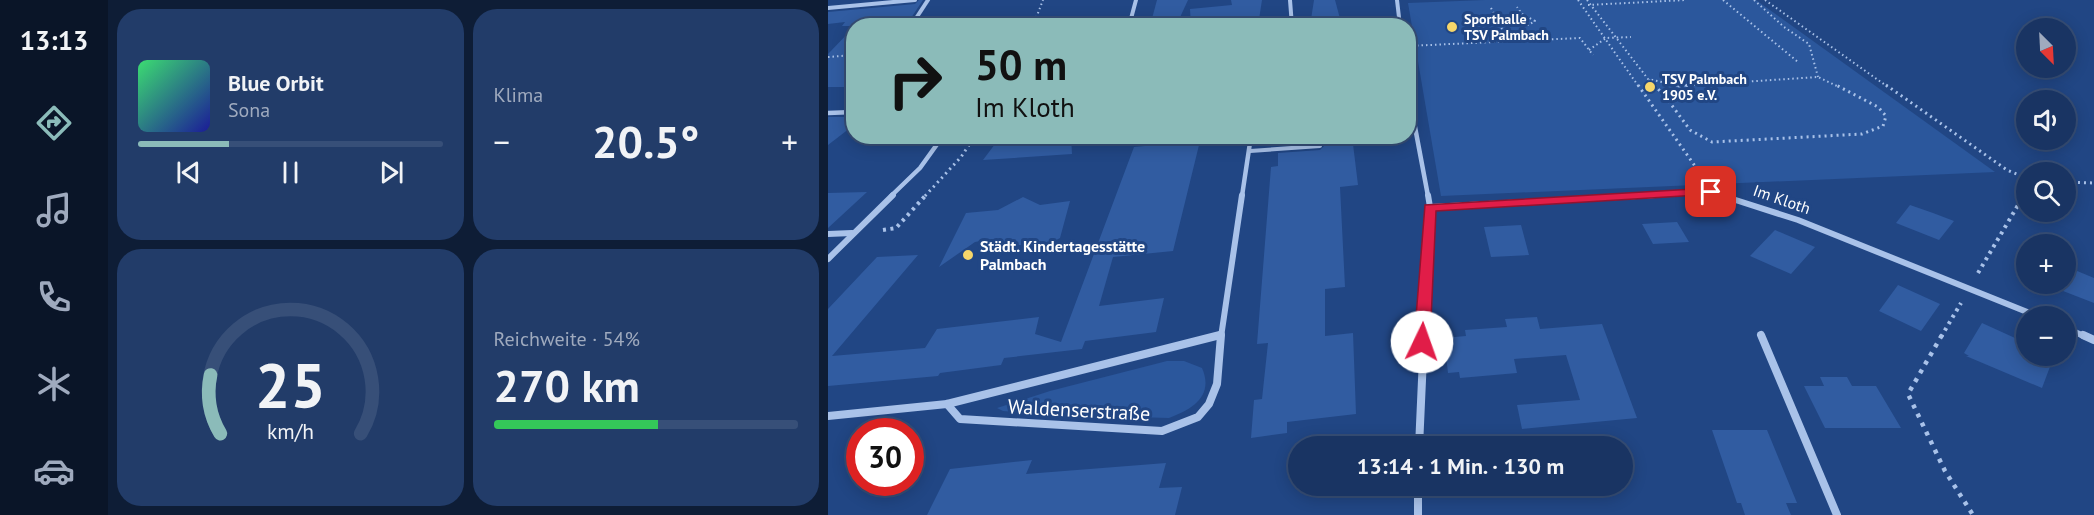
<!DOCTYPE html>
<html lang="de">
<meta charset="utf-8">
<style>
:root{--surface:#193463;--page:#223c69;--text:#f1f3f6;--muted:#9faabe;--line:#374f78;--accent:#8bbbb9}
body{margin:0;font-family:"PT Sans",sans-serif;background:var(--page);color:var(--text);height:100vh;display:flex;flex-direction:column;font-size:22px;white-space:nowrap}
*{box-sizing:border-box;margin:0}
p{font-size:20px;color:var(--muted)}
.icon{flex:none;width:33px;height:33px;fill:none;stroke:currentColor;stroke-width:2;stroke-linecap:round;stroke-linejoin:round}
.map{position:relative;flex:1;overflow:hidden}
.sheet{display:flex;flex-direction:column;gap:9px;padding:9px;background:#0e1d36;width:720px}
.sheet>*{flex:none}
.banner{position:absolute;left:18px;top:18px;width:570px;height:126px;border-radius:24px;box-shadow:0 3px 15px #0003,0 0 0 2px var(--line);background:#8bbbb9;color:#111;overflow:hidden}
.needle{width:39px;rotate:156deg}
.controls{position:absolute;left:1188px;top:18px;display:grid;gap:12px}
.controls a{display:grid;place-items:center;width:60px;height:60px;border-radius:50%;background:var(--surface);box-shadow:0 3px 15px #0003,0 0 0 2px var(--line);font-size:30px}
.speed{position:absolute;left:18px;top:418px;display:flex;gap:12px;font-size:30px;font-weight:700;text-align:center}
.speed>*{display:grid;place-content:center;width:78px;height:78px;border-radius:50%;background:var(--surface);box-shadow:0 3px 15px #0003,0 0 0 2px var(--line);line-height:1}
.speed .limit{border:9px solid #d22;background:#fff;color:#111}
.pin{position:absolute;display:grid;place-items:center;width:51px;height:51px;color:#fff;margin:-26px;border-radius:12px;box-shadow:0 3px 9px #0006}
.me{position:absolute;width:66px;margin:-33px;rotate:3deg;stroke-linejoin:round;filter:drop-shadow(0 0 4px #0008)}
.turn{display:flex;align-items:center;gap:21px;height:126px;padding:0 30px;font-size:27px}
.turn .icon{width:78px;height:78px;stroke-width:2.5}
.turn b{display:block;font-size:42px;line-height:51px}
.big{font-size:45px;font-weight:800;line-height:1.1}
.sheet .card{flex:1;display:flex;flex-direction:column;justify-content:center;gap:9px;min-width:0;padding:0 21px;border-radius:24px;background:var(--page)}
.sheet .dial{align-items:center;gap:0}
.dial svg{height:156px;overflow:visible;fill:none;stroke:var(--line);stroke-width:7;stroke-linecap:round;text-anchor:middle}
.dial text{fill:var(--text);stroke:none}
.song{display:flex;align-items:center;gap:18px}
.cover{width:72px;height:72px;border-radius:9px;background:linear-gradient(135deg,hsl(140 70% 55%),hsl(240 70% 35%))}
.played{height:6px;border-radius:3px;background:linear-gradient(90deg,var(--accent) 30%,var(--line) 30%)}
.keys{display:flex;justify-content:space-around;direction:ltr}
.heat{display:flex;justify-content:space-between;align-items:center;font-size:33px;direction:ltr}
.charge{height:9px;border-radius:4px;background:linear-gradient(90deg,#34c759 54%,var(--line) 0)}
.sheet .tiles{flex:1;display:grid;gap:9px;grid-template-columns:repeat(2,1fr)}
.trip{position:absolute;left:460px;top:436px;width:345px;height:60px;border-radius:30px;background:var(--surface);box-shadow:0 3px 15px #0003,0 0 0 2px var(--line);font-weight:800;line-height:60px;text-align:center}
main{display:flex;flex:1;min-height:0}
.menu{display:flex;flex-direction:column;width:108px;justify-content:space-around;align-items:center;background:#0a1528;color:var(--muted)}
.menu .icon{width:42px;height:42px}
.menu .active{color:var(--accent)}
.menu b{font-size:27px;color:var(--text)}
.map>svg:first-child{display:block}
.green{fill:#2b579c}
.building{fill:#315ca1}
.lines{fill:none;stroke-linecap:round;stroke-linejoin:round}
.path-far3{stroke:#a9c2e9;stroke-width:2;stroke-dasharray:1.5 3;stroke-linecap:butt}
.path-far2{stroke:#a9c2e9;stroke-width:3;stroke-dasharray:2 4;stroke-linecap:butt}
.path-far1{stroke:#a9c2e9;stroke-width:4;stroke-dasharray:3 4.5;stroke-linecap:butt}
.path{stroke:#a9c2e9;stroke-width:4.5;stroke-dasharray:4 6;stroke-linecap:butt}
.lane{stroke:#a9c2e9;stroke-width:4}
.street-far3{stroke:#a9c2e9;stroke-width:4}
.street-far2{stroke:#a9c2e9;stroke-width:4.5}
.street-far1{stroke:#a9c2e9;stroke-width:6}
.street{stroke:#a9c2e9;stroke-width:8}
.route{fill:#e11d48;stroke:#92132f;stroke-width:1.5}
.poi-dot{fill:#f6d66a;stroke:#214684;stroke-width:2}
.labels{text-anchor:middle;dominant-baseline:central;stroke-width:6;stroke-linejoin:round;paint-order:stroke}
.far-poi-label{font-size:14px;font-weight:bold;fill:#fff;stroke:#214684;text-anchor:start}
.street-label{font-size:16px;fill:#fff;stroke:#214684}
.poi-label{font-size:16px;font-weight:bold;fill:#fff;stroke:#214684;text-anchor:start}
.near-street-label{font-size:20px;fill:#fff;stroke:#214684}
</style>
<main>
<nav class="menu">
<b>13:13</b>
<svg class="icon active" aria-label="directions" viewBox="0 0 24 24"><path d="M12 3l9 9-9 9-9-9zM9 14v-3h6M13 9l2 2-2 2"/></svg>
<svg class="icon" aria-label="music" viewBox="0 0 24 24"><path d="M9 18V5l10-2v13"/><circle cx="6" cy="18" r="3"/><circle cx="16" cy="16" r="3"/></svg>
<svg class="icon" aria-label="phone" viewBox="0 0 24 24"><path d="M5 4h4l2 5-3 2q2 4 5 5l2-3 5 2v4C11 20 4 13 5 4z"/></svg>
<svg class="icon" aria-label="climate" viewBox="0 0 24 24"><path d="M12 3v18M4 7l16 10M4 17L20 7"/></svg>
<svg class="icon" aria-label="car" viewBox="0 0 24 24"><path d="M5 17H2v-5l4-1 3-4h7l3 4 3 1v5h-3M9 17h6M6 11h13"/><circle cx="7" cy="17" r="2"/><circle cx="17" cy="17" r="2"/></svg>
</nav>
<section class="sheet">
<div class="tiles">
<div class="card">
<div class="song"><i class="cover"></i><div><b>Blue Orbit</b><p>Sona</p></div></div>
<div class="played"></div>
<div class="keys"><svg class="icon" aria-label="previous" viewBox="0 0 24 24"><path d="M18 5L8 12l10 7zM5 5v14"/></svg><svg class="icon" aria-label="pause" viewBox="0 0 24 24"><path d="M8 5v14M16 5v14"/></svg><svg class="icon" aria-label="next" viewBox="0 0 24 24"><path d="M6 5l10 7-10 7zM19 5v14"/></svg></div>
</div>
<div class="card"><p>Klima</p>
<div class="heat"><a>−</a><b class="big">20.5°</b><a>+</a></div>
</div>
<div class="card dial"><svg viewBox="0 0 100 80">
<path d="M14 69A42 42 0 1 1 86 69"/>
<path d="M14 69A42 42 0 0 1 9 39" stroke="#8bbbb9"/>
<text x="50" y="56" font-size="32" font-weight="700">25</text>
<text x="50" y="72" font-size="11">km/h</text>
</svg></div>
<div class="card"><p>Reichweite · 54%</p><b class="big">270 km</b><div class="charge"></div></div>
</div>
</section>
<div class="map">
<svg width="1266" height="515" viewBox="0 0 1266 515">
<rect width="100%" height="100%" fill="#214684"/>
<g class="green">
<path d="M657,0H928L1167,172L613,196L580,3Z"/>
<path d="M339,361H356L374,368C386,396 365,409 341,418L209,414L175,411L169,408L222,391Z"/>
</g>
<g class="building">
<path d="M91,0H95L83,18L48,21L45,26H14L17,22L0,24V12L87,4Z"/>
<path d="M329,0H360L348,26H322Z"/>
<path d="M403,0H434L430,26H363L362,9L404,5Z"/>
<path d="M486,0H507L514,26H482Z"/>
<path d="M26,27V87H0V54Z"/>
<path d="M0,117H26V125L0,145Z"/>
<path d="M173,136H243L244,154L155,160Z"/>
<path d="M451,136H524L530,185L512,187L517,287L497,289V336L525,333L528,414L459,422V433L423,438L426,400L434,399L440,343L429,344L443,167L450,166V153L492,150L496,146L492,142L451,145Z"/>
<path d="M372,141L345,251L285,257L271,306L336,298L328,332L257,341L254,349L176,358L173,365L112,373L110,376L0,386V309L49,257L90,255L4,356L97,348L109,329L211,317L207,334L233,342L306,147Z"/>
<path d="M39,192L0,228V193Z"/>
<path d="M195,197L212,205L242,201L232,238L213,248L157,240L147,242L111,267L138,213L170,210Z"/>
<path d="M1082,205L1105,213L1126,221L1111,240L1068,223Z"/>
<path d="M849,222L861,242L825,244L814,224Z"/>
<path d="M693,225L701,255L663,257L656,227Z"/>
<path d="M947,230L987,247L963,274L922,256Z"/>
<path d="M1238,263L1243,265L1242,268L1266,278V303L1217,284H1238Z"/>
<path d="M1070,285L1112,304L1093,331L1051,311Z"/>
<path d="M709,317L712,329L774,324L809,418L694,429L689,405L752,400L738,355L686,359L689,373L632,378L631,372L620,373L616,338L638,336L637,330L679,327L677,319Z"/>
<path d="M1154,323L1198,343V356H1226L1214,388L1138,356H1141L1136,353Z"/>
<path d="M992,377H1019L1024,386H1048L1073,428H997L976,386H996Z"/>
<path d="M884,430H939L969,503H958L963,515H917L913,503H909Z"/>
<path d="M204,460L198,474L338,463L331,488L354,487L347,515H99L122,469Z"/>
</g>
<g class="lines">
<g class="path-far3">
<path d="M750,0L811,87"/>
<path d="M759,0L820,79L852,86"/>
<path d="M895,0L970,62"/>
<path d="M926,0L956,27L981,44L990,77"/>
<path d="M937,0L1060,87"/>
<path d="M760,5L858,0"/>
<path d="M663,8L674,29"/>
<path d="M205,26L215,0"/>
<path d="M672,26L700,25L707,21L694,14L689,7"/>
<path d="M580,46L752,38L765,55"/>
<path d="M761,50L778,38L803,37"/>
<path d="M0,57L26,55"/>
<path d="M821,80L828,87"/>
<path d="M852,86L990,77L1011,87"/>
</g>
<g class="path-far2">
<path d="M810,85L874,176"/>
<path d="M826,85L837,96"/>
<path d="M848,85L852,86"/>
<path d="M1058,85L1179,170L1198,178"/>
<path d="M852,86L837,96L862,130L884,142L1034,134L1055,126L1058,116L1050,107L1008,85"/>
<path d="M852,86L864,85"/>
<path d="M1238,182L1266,183"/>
<path d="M97,196L133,157L147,136"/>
<path d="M1195,196L1198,192"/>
</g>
<g class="path-far1">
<path d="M55,230L68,228L98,195"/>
<path d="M1150,273L1196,195"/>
<path d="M1113,337L1133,303"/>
</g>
<path class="path" d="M1114,335L1080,394L1117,471L1145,515"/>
<path class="lane" d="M422,151L492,146"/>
<g class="street-far3">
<path d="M462,0L464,26"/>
<path d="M569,0L572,26"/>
<path d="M0,8L87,0"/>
<path d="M83,26L100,0"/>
<path d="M301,26L308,0"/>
</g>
<g class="street-far2">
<path d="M580,90L600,196"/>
<path d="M0,113L26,112"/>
<path d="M63,196L92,168L115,136"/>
<path d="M414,196L423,136"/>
<path d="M799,196L883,192L897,196"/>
</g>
<g class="street-far1">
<path d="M892,195L970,220L1209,316"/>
<path d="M602,207L827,195"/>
<path d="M0,234L24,233"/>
<path d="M0,259L65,195"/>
<path d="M1238,328L1258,337"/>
<path d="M386,337L393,335"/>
<path d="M393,337L414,195"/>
<path d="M596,337L602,207L600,195"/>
</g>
<g class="street">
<path d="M933,335L1009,515"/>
<path d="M1255,335L1266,340"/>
<path d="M119,404L132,419L334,431L370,417L381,404L389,384L393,335"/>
<path d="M0,416L119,404L392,335"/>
<path d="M591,447L596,335"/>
<path d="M590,486V515"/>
</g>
</g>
<path class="route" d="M883,188L887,189V194L608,211L602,342L594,348L586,342L597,205Z"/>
<g class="poi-dot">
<circle cx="624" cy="27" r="6"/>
<circle cx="822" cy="87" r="6"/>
<circle cx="140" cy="255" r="6"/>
</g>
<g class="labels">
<g class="far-poi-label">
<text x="636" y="19">Sporthalle<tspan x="636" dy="16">TSV Palmbach</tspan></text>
<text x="834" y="79">TSV Palmbach<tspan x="834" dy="16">1905 e.V.</tspan></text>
</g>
<g class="street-label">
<text transform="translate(954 199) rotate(19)">Im Kloth</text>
</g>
<g class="poi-label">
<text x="152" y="246">Städt. Kindertagesstätte<tspan x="152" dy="18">Palmbach</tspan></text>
</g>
<g class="near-street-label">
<text transform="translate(251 410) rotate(3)">Waldenserstraße</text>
</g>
</g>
</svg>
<div class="controls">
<a><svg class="needle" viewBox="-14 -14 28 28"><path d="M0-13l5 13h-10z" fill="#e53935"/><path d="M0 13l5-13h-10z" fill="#9faabe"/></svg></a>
<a><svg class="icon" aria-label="sound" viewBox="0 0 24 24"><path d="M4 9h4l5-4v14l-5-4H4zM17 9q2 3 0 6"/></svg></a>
<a><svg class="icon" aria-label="search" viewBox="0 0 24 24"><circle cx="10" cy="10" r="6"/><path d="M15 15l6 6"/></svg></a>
<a>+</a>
<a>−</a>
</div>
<div class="speed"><div class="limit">30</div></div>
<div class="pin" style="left:883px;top:192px;background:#d93025"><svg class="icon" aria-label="arrive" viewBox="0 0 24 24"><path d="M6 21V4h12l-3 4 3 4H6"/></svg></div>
<svg class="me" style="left:594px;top:342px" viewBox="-20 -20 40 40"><circle r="19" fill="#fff"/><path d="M0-13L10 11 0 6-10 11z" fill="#e11d48"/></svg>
<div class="trip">13:14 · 1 Min. · 130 m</div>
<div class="banner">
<div class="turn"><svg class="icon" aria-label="right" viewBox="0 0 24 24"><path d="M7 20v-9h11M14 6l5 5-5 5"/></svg><div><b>50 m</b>Im Kloth</div></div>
</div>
</div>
</main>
